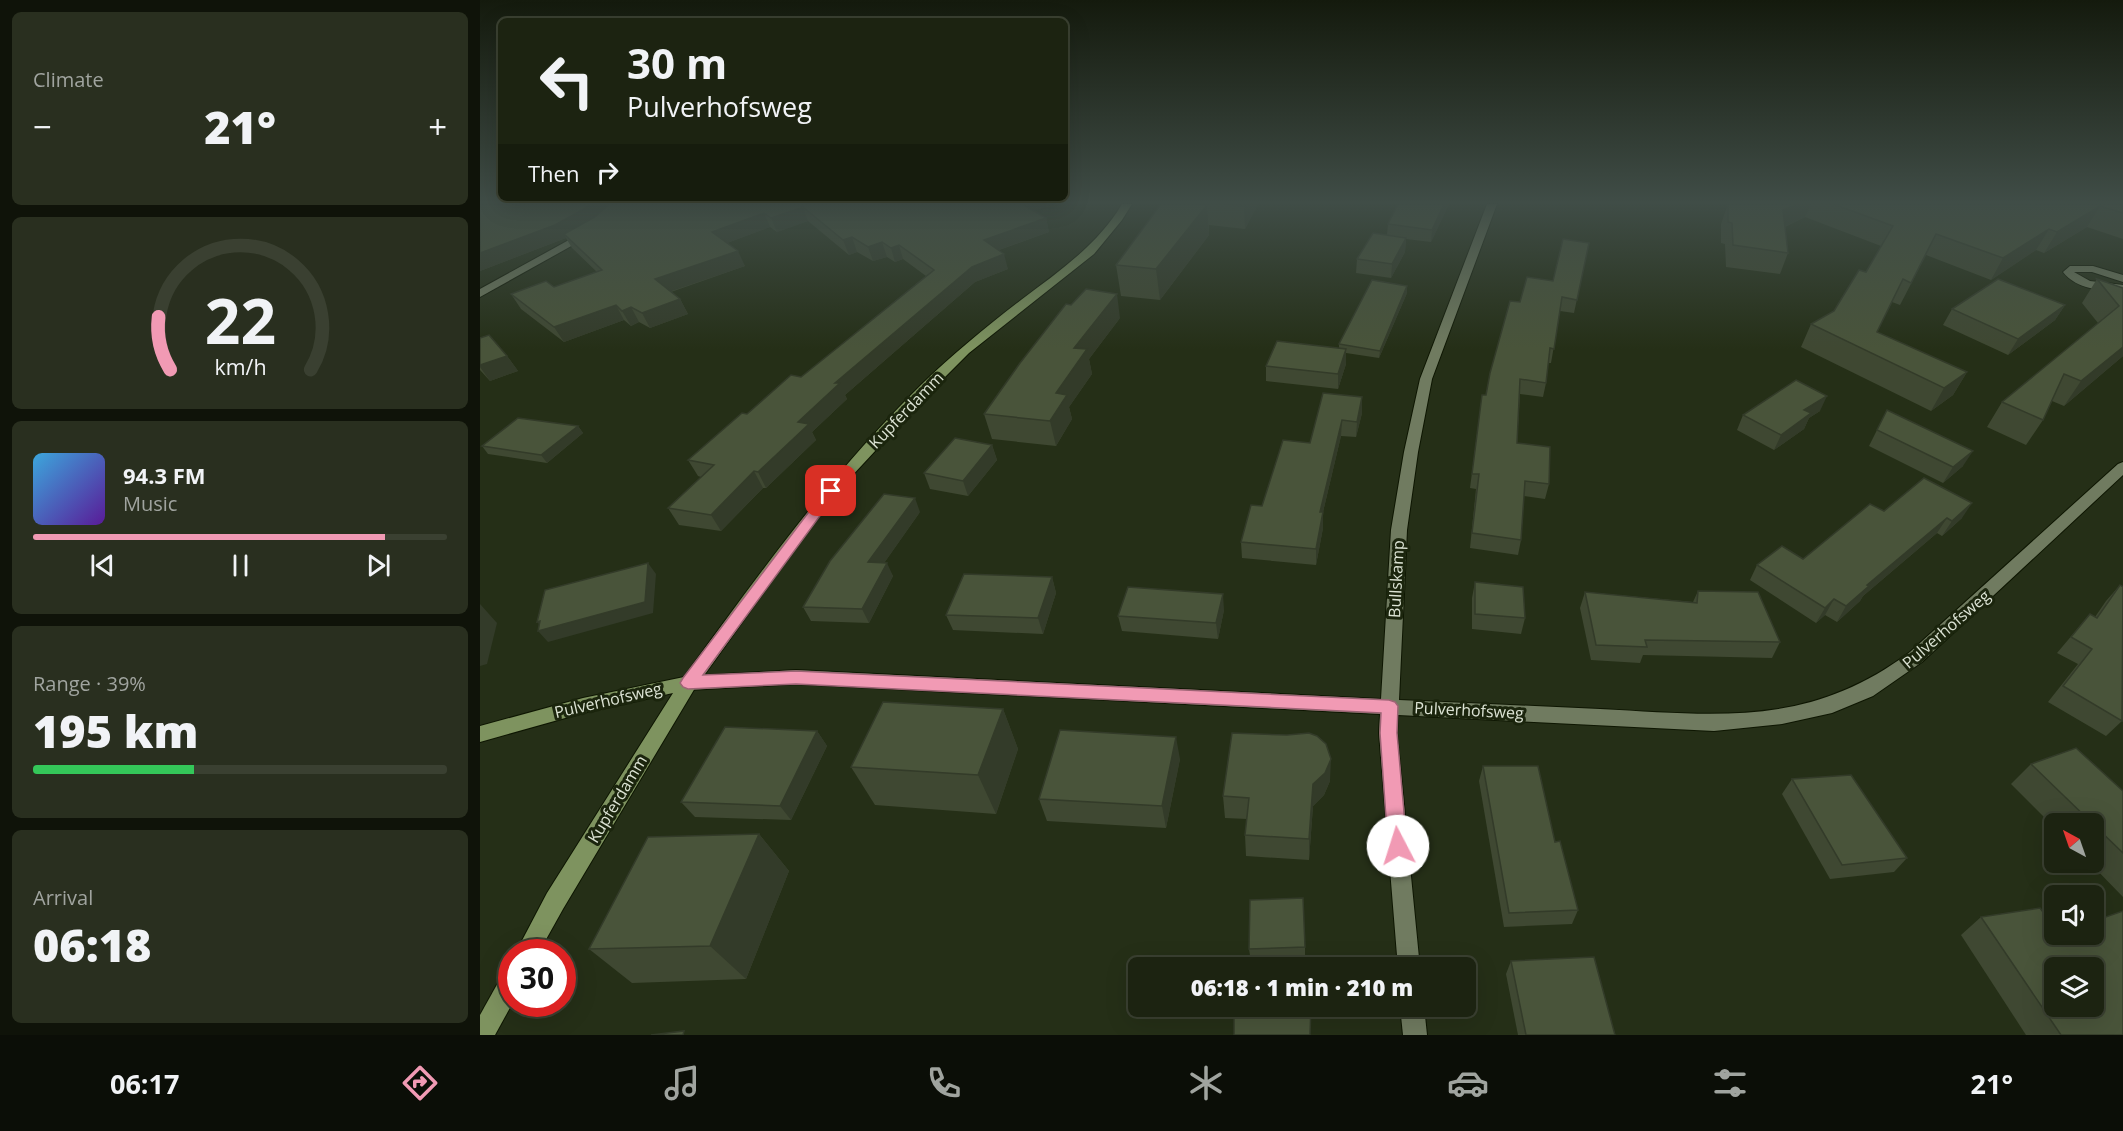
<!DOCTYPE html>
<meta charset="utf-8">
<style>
:root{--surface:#1c2311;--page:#292f1f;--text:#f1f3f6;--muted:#a0a49f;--line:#3a4031;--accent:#f19ab4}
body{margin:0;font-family:"Open Sans",sans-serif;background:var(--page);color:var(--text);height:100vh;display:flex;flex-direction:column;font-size:22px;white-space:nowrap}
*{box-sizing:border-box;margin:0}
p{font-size:20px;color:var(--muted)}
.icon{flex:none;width:33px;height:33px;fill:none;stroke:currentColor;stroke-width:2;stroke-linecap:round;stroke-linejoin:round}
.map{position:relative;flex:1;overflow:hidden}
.panel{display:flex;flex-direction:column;gap:12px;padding:12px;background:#0f1309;width:480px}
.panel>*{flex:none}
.guide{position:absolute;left:18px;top:18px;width:570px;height:183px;border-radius:9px;box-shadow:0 6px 24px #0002,0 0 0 2px var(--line);background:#1c2311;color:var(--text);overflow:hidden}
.needle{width:39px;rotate:320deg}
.fabs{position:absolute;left:1564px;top:813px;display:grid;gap:12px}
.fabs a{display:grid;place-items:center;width:60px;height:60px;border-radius:9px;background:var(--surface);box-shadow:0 6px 24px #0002,0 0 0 2px var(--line);font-size:30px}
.speed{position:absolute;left:18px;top:939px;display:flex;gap:12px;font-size:30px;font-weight:700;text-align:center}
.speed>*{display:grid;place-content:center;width:78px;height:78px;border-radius:50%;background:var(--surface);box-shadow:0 6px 24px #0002,0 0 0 2px var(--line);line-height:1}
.speed .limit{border:9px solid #d22;background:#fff;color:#111}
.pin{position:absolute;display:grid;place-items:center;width:51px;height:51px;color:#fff;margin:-26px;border-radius:12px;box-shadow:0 3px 9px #0006}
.me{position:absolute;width:66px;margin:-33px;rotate:355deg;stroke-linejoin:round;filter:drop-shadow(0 0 4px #0008)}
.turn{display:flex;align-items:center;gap:21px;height:126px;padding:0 30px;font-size:27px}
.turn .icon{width:78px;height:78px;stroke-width:2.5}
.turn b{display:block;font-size:42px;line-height:51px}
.then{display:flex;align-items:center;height:57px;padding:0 30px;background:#0003;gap:12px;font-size:22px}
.big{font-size:45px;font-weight:800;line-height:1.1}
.panel .tile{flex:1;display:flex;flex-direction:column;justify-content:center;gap:9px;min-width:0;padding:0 21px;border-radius:9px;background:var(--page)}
.panel .dial{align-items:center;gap:0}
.dial svg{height:156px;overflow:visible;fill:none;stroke:var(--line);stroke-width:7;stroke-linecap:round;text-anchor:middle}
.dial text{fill:var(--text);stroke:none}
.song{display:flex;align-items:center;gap:18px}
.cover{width:72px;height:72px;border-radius:9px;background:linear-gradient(135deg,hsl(200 70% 55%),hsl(270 70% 35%))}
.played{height:6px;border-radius:3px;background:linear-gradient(90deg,var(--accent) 85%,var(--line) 85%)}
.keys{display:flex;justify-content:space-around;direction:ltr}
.heat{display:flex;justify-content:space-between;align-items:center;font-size:33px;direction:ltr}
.charge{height:9px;border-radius:4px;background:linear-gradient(90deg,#34c759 39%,var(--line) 0)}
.trip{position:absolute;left:648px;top:957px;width:348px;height:60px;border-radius:9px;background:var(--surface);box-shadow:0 6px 24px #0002,0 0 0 2px var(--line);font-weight:800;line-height:60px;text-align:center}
.tabs{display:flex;height:96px;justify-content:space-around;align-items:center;background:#0b0e07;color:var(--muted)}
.tabs .icon{width:42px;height:42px}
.tabs .on{color:var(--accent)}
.tabs b{font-size:27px;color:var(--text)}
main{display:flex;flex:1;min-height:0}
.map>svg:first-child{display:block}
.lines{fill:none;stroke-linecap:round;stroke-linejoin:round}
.street-casing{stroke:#0e1602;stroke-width:2}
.secondary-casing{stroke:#0e1602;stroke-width:2}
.street{fill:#707b60;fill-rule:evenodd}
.secondary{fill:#7e935f;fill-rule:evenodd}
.wall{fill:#3f4832}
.shaded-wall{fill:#333b29}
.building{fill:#49543a;stroke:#333b29;stroke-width:1.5;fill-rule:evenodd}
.route{fill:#f19ab4;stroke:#9d6475;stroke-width:1.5}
.labels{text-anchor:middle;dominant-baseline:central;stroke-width:6;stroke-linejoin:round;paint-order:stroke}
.street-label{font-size:16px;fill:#dce3d4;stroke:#1b250d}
</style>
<main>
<section class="panel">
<div class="tile"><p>Climate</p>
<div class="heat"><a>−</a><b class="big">21°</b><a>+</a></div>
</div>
<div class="tile dial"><svg viewBox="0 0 100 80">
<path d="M14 69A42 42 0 1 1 86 69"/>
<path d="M14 69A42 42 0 0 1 8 42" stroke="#f19ab4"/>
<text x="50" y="56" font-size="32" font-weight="700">22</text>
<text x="50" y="72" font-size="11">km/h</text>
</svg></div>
<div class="tile">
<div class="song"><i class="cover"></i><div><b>94.3 FM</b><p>Music</p></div></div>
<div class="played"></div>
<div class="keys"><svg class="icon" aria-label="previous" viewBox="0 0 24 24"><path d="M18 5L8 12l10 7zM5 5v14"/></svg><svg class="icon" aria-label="pause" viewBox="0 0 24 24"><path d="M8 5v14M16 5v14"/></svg><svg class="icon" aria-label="next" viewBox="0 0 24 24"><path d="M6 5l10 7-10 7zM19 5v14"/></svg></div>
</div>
<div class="tile"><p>Range · 39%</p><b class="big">195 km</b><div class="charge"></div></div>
<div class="tile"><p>Arrival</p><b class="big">06:18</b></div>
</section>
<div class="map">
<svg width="1643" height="1035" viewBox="0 0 1643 1035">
<rect width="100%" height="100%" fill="#252f17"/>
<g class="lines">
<defs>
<g id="street">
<path d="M1007,204H1017L952,379L938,452L927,530L919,700C986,703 1053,706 1120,709C1238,715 1329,728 1430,652L1638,464L1643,462V475L1442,662L1393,696L1352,713L1302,724L1234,731L918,715L917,733L940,968H918L899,733L900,714L316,684L209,690L203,688L200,683L203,678L209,676L316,670L901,699L911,530L924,452L940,379Z"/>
<path d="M107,230L112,233L111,235L0,297V289Z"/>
<path d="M1613,266L1643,275V282L1612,272H1594L1610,281L1643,285V291C1621,290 1597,290 1583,272L1590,266Z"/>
<path d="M920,1006H944L947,1035H923Z"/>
</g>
<g id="secondary">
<path d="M642,204H652L642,220L614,254L489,353L449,393L369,479L331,526L215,688L83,909L59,952H36L67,893L193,693L103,713L0,742V726L103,698L204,677C279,574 350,475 441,385C473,354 506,327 541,300C578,272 618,245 642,204Z"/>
<path d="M32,969V1004L15,1035H0V1015L24,972Z"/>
</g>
</defs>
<use href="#street" class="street-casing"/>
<use href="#secondary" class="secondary-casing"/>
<use href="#street" class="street"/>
<use href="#secondary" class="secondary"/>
</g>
<g class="wall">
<path d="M0,204L554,211L566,218L569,232L519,250L528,269L495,282L365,395L367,399L332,432L336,440L286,488H283L241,531L199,525L188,508L221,477L218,476L208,460L267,414L321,377L446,276L423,259L415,262L407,257L393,261L377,252L369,255L328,221L297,232L290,227L247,243L265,266L191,292L200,299L208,314L170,328L159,322L151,326L144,320L84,342L41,309L31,294L74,287L117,272L92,248L86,238L0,271Z"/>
<path d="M720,204H778L765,229L729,225V235L680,300L641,296L636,265Z"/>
<path d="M918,204H969L951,242L926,239L925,252L911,278L876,273L877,259L907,235L908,224Z"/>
<path d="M1248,204H1643V239L1607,227L1564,253L1556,250L1511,280L1446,255L1420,305L1412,302L1397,332L1487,372L1473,395L1451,411L1321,347L1331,324L1354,311L1386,272L1401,246L1325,217L1305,227L1308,253L1300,274L1246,267L1245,244L1241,243V224Z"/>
<path d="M1109,243L1094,313L1080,311L1071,363H1068L1066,383L1063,397L1040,394L1037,443L1069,484L1065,499L1044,496L1041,540L1038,555L990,548L996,489L990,488L1002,395H1006L1040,302L1073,281Z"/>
<path d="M1617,279L1643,288V356L1584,406L1572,401L1563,420L1546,445L1507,427L1522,402L1618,323L1602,303Z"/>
<path d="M927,293L899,358L866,353V364L858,389L786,381V366L859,349V344Z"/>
<path d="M1585,305L1575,320L1528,355L1463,325L1472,309Z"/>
<path d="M640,318L609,359L612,374L589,407L592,419L576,446L512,439L504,414Z"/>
<path d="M0,338L27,356L38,371L10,381L0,370Z"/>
<path d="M882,397V413L876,437L861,436L843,512V528L836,565L762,558L761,542L782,506L830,443Z"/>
<path d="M1407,410L1483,466L1463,483L1389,446Z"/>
<path d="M1340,411L1329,418L1324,429L1294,450L1257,430L1263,415Z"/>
<path d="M98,426L103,433L67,463L8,454L2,446Z"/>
<path d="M512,445L517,460L488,496L450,489L444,473Z"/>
<path d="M1404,511L1482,518L1462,536L1457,533L1383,596L1380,601L1357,622L1345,615L1336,623L1270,580L1277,565L1323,559Z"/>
<path d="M440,512L404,563L413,576L389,623L331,621L323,607Z"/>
<path d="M572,577L576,593L563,634L473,630L466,615Z"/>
<path d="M995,582L1045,618L1041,634L992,629V598Z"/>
<path d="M1640,585L1643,586V720L1626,736L1568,702L1598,664L1577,653L1610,614L1615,617L1626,601Z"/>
<path d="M1218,591L1300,642L1292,658L1163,655L1160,663L1111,660L1100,608L1105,592L1213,602Z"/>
<path d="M744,610L738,639L642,631L638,616Z"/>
<path d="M523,709L538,749L516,814L395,805L371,767Z"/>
<path d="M337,731L347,746L311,820L215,817L201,802Z"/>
<path d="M700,759L686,828L567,821L559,799Z"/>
<path d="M1551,764L1643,791V897L1609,862H1614V824H1575V828L1531,784Z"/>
<path d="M1003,766L1075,842L1098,910L1092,924L1024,927L999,781Z"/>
<path d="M1312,779L1427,858L1414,872L1350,879L1302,794Z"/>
<path d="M850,781L844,795L833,806L829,860L766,856L765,835L767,819L745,818L743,796Z"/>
<path d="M279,834L309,871L266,979L152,983L109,949Z"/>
<path d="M1501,917L1643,1035H1546L1481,935Z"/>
<path d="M825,947V960L771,962L769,949Z"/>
<path d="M1031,961L1135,1035H1038L1026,974Z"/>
</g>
<g class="shaded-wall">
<path d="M110,204H134L112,223L84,234L86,238L83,239L0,271V253Z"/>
<path d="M539,204H575L541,215Z"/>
<path d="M765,204H778L765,229L764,206Z"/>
<path d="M964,204H969L951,242L952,230Z"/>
<path d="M1317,204H1331L1325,217L1295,231L1303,210Z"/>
<path d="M727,205L729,235L680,300L676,269Z"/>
<path d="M1620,206L1607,227L1564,253L1577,232Z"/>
<path d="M323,207L328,221L297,232L291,218Z"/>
<path d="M284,213L290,227L239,246L232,232Z"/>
<path d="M566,218L569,232L507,254L504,240Z"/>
<path d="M1569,229L1556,250L1511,280L1523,258Z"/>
<path d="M372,237L377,252L369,255L363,240Z"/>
<path d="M926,238L925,252L911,278L912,264Z"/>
<path d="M402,242L407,257L393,261L388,247Z"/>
<path d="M419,245L423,259L415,262L411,248Z"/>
<path d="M258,251L265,266L183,294L175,279Z"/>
<path d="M524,254L528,269L495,282L365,395L367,399L332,432L336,440L286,488L278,472L318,422L355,383L492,267Z"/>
<path d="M927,286V293L899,358L900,351Z"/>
<path d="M637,294L640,318L609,359L612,374L589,407L592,419L576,446L570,421L576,393L594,348Z"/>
<path d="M200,299L208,314L170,328L162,313Z"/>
<path d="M136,305L144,320L84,342L74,327Z"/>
<path d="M1585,305L1575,320L1528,355L1538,339Z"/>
<path d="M151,307L159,322L151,326L142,311Z"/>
<path d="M1643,347V356L1584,406L1601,381Z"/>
<path d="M866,349V364L858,389V374Z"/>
<path d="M27,356L38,371L10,381L0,367V365Z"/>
<path d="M1487,372L1473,395L1451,411L1464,388Z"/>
<path d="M1347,396L1340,411L1329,418L1324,429L1294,450L1301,435L1324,410Z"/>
<path d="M882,397V413L876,437L877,422Z"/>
<path d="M862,420L861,436L843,512V528L836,565V549L840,512Z"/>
<path d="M98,426L103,433L67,463L61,455Z"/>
<path d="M512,445L517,460L488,496L483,481Z"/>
<path d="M1493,451L1483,466L1463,483L1473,467Z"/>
<path d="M274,471L283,488L241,531L231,515Z"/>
<path d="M435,498L440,512L395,576L388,562Z"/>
<path d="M1492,503L1482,518L1462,536L1472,521Z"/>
<path d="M1467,518L1457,533L1383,596L1380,601L1357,622L1366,606L1387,585Z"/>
<path d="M168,563L176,574L173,613L68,642L58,631L64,629L57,622Z"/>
<path d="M407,563L413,576L389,623L382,609Z"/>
<path d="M572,577L576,593L563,634L558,618Z"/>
<path d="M743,594L744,610L738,639L736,623Z"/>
<path d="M1354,599L1345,615L1336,623L1345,608Z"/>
<path d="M0,604L17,623L7,664L0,666Z"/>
<path d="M523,709L538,749L516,814L498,775Z"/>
<path d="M337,731L347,746L311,820L300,806Z"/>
<path d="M696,737L700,759L686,828L682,806Z"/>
<path d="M851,759L850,781L844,795L833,806L829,860V839L833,784Z"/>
<path d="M279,834L309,871L266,979L230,946Z"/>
</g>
<g class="building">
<path d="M0,204H110L104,209L75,225L0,253Z"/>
<path d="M129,204H542L566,218L504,240L524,254L492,267L355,383H360L318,422L329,424L278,472L274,471L231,515L188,508L234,465L208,460L262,413L267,414L311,375L321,377L454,270L419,245L411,248L402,242L388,247L372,237L363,240L323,207L291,218L284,213L232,232L258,251L175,279L200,299L162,313L151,307L142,311L136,305L74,327L31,294L66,281L74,287L122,270L84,234L115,217Z"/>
<path d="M681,204H714L727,205L676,269L636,265Z"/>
<path d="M744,204H765L764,206Z"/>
<path d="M918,204H964L952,230L908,224Z"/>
<path d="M1248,204H1317L1303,210L1308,253L1253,245L1252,223L1248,222Z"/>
<path d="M1353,204H1643V213L1620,206L1577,232L1569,229L1523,258L1456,234L1431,283L1423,279L1397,332L1487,372L1464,388L1331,324L1354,311L1379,270L1386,272L1413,226Z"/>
<path d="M893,233L926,238L912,264L877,259Z"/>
<path d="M1083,239L1109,243L1097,300L1082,297L1074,349L1070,348L1066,383L1040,379L1037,443L1070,447L1069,484L1045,481L1041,540L992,533L999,474H992L1002,395H1006L1010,373L1030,301L1040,302L1047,277L1073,281Z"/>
<path d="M1518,279L1585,305L1538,339L1472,309Z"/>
<path d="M1617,279L1643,288V347L1601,381L1584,374L1563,420L1522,402L1639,306Z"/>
<path d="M892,280L927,286L900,351L859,344Z"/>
<path d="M606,289L637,294L594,348L607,349L576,393L587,395L570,421L504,414L540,363L586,304L591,305Z"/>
<path d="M9,335L27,356L0,365V338Z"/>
<path d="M797,341L866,349L858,374L786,366Z"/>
<path d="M1316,380L1347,396L1324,410L1331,413L1301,435L1263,415Z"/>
<path d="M843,393L882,397L877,422L862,420L840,512H843L836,549L761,542L771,505L782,506L803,440L830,443Z"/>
<path d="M1407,410L1493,451L1473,467L1397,430Z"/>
<path d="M38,418L98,426L61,455L2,446Z"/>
<path d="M475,438L512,445L483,481L444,473Z"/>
<path d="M1444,478L1492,503L1472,521L1467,518L1387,585L1389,586L1366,606L1354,599L1345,608L1277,565L1302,546L1323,559L1390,504L1404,511Z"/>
<path d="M404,494L435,498L388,562L407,563L382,609L323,607L350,561Z"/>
<path d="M168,563L165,602L58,631L60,621L57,622L65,590Z"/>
<path d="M484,574L572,577L558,618L466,615Z"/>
<path d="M995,582L1043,587L1045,618L995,614Z"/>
<path d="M1640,585L1643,587L1642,721L1583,686L1612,649L1591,637L1610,614L1617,618Z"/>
<path d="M648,587L743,594L736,623L638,616Z"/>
<path d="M1218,591L1278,592L1300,642L1165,640L1167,647L1116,645L1105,592L1217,603Z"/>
<path d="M403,702L523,709L498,775L371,767Z"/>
<path d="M245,727L337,731L300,806L201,802Z"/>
<path d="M580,730L696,737L682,806L559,799Z"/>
<path d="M752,733L807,735L829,733L837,736L846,744L851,759L845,773L833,784L829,839L765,835L769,798L743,796Z"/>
<path d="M1596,748L1643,791V853L1551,764Z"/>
<path d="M1003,766H1058L1075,842L1080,841L1098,910L1029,913Z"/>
<path d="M1371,775L1427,858L1362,865L1312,779Z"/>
<path d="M279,834L230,946L109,949L168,837Z"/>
<path d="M823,898L825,947L769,949L770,900Z"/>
<path d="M1560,908L1575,928V934H1614V921L1643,911V1035H1581L1501,917ZM1575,968H1614V1006H1575Z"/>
<path d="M1114,957L1135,1035H1046L1031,961Z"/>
<path d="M754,1006H831L830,1035H754Z"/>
<path d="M204,1031L203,1035H171Z"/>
</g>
<linearGradient id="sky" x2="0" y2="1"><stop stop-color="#141a0d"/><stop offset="0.58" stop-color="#404d47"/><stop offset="1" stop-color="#404d47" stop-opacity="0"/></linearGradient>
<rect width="1643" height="349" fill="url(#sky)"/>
<path class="route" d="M351,487L358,491L356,494L223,675L316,671L909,700L915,702L918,706L917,733L927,846L925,852L918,855L911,852L908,846L900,733L901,713L316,684L208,689L203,687L200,683L203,678L347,488Z"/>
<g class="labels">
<g class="street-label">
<text transform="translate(426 410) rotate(-46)">Kupferdamm</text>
<text transform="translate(916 579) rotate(-87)">Bullskamp</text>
<text transform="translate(1466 629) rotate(-41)">Pulverhofsweg</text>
<text transform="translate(128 700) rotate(-13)">Pulverhofsweg</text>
<text transform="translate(989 710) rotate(3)">Pulverhofsweg</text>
<text transform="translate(137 799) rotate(-59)">Kupferdamm</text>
</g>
</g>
</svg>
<div class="fabs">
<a><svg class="needle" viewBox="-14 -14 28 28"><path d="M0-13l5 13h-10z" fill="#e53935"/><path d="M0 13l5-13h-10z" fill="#a0a49f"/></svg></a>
<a><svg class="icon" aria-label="sound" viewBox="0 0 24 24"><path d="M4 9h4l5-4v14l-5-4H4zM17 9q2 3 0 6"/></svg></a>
<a><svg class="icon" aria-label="layers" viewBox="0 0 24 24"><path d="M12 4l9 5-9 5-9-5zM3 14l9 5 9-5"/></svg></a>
</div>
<div class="speed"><div class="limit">30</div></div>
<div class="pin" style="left:351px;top:491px;background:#d93025"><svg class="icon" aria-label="arrive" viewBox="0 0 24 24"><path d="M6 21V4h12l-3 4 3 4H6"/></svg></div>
<svg class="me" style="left:918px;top:846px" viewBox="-20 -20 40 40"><circle r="19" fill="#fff"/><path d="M0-13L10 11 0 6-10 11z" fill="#f19ab4"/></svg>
<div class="trip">06:18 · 1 min · 210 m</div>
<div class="guide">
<div class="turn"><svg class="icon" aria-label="left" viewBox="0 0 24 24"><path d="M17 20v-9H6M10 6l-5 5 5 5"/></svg><div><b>30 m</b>Pulverhofsweg</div></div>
<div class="then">Then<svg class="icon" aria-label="right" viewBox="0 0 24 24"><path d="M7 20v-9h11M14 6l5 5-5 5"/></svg></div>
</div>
</div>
</main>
<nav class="tabs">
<b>06:17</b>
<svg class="icon on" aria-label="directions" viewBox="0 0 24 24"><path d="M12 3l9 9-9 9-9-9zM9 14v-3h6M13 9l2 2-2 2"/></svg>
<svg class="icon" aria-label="music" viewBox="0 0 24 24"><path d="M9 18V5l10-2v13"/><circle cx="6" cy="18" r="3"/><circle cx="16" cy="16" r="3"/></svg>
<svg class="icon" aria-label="phone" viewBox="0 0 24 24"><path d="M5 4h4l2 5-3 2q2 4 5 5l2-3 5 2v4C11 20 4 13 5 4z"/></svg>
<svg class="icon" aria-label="climate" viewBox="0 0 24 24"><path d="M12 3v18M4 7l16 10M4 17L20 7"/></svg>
<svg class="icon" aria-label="car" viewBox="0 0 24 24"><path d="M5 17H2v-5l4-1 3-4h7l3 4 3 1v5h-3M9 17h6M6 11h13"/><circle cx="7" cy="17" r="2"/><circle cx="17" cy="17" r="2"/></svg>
<svg class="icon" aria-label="filters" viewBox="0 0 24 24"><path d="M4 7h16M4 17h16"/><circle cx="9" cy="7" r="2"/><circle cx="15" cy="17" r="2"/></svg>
<b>21°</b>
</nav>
